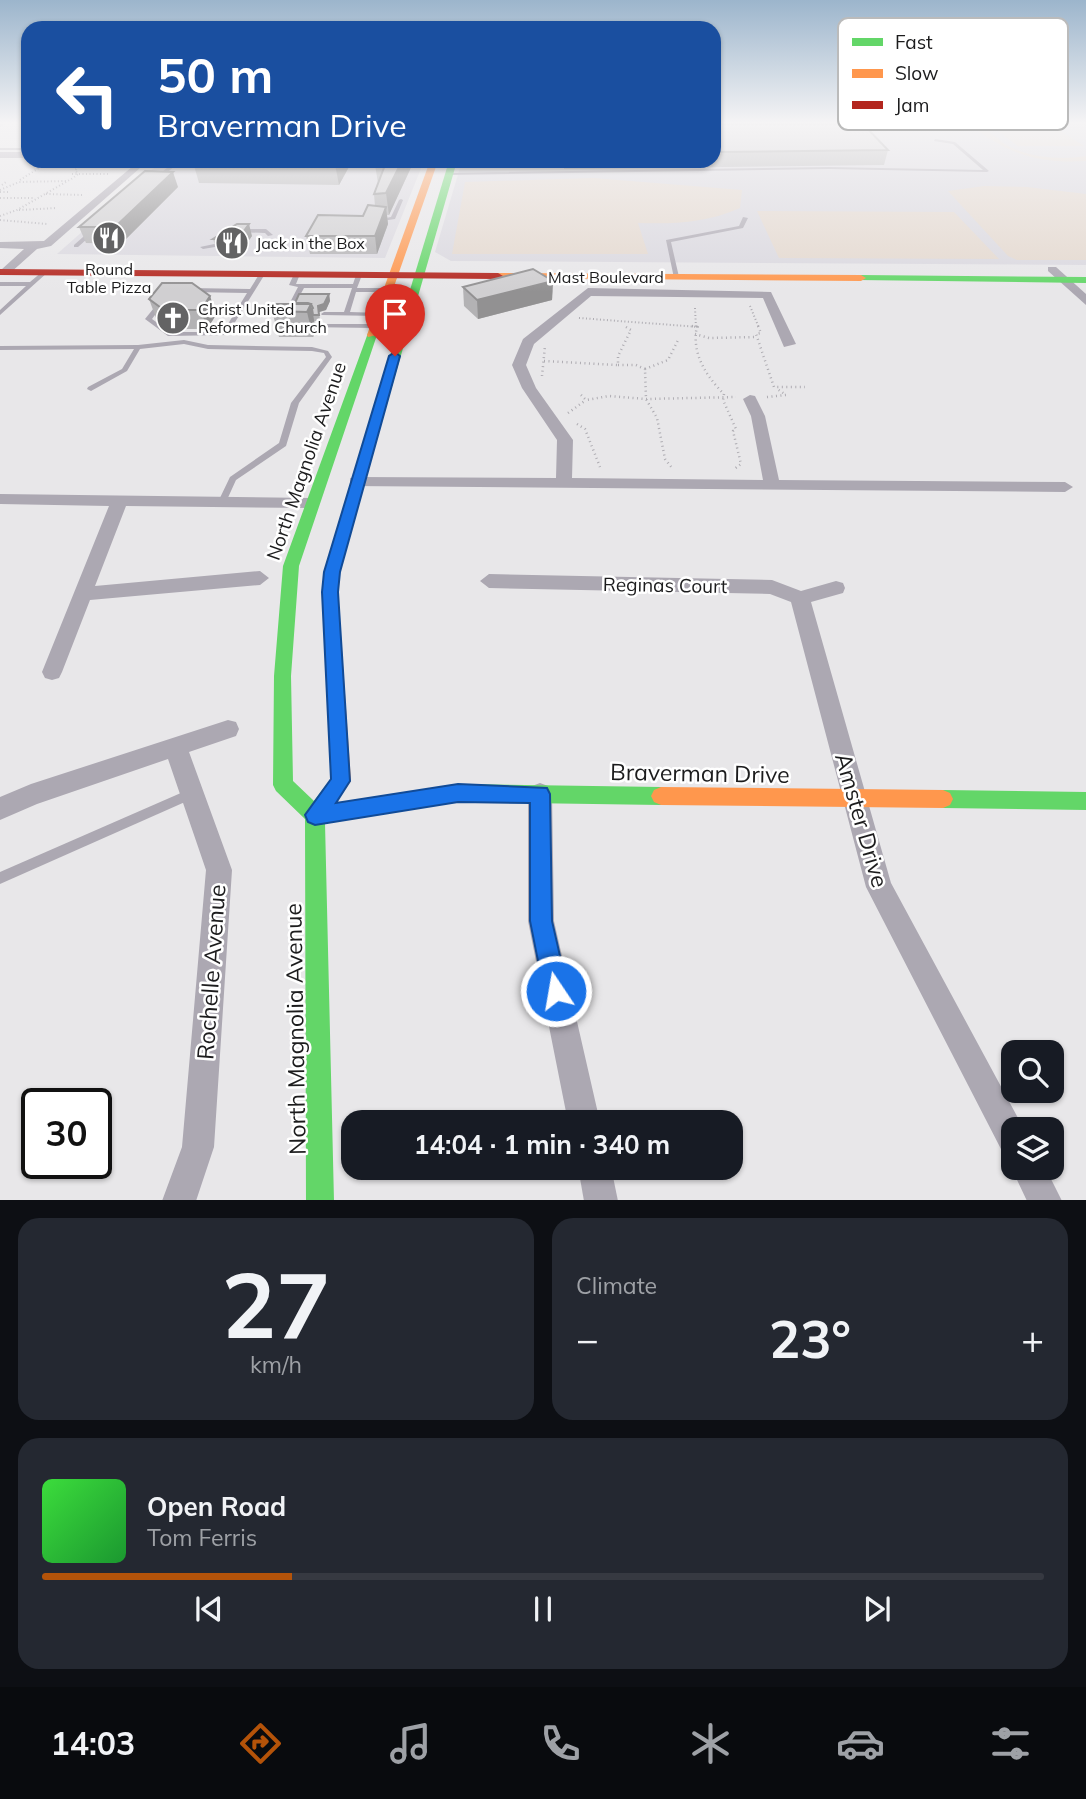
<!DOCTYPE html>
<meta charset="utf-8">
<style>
:root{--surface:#171b24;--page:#242831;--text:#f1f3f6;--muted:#9ea1a6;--line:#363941;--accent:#b45309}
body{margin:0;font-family:Mulish,sans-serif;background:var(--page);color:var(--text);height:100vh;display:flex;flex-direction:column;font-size:26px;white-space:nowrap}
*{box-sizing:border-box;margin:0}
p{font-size:23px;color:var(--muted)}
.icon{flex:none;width:38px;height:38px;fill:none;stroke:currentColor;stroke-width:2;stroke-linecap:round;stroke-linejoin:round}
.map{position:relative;height:1200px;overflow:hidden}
.details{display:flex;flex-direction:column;gap:18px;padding:18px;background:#0d0f14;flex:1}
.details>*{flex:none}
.hud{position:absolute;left:21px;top:21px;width:700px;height:147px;border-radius:21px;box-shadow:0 2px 5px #0004;background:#1a4fa0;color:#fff;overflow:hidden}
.tools{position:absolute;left:1001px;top:1040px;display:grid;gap:14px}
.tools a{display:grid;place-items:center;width:63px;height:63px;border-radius:14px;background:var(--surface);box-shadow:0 2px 5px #0004;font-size:35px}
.speed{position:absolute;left:21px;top:1088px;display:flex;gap:14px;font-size:35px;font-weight:700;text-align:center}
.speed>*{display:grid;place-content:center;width:91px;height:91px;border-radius:50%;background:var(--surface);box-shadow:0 2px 5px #0004;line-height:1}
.speed .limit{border:4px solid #111;border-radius:10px;background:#fff;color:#111}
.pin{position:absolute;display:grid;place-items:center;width:60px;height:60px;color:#fff;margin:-72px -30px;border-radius:50% 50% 50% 0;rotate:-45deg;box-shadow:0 0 7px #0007}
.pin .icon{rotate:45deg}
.me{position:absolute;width:77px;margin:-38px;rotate:348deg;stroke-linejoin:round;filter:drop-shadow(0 0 5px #0008)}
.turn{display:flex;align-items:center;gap:24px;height:147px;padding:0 21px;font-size:32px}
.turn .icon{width:91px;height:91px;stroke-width:2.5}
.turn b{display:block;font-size:49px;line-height:60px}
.big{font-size:52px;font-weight:700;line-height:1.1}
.details .tile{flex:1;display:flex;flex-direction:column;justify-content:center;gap:10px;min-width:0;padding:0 24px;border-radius:21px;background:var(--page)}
.details .dial{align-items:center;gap:0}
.dial b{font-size:91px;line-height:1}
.song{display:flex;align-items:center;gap:21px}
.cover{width:84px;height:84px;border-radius:10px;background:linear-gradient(135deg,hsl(120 70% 55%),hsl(130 70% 35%))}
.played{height:7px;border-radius:4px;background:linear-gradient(90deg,var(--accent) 25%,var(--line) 25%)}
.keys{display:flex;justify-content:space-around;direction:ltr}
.heat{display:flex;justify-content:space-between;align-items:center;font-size:38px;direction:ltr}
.details .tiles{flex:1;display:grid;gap:18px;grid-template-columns:1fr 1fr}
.tile:last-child{grid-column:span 2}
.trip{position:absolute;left:341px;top:1110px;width:402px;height:70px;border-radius:21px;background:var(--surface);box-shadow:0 2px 5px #0004;font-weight:700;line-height:70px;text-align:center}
.menu{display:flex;height:112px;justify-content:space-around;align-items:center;background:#090b0e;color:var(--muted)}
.menu .icon{width:49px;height:49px}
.menu .on{color:var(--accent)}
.menu b{font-size:32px;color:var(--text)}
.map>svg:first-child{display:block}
.built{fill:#dad8df}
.green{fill:#e4d8ce}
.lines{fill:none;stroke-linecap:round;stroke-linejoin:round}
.path-far1{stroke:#aeacb2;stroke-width:2;stroke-dasharray:1 2.5;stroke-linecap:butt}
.path{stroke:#aeacb2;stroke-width:2.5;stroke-dasharray:1 3.5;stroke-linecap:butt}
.lane{fill:#aca8b2;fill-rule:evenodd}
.street{fill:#aca8b2;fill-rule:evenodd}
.fast{fill:#63d668;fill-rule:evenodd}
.slow{fill:#ff974d;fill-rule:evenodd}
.jam{fill:#b3261e;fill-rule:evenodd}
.wall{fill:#b3b2b4}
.shaded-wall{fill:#929192}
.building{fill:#d0cfd1;stroke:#929192;stroke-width:2}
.route{fill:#1a73e8;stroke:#114b97;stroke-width:2}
.labels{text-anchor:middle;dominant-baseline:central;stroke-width:5;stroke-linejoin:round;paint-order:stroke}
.far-poi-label{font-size:16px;fill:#1c1c1d;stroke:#fff;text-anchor:start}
.far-street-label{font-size:16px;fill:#1c1c1d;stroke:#fff}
.street-label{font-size:19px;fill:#1c1c1d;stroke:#fff}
.near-street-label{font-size:23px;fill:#1c1c1d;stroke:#fff}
.key{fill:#fff;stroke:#bbb;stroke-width:2}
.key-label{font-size:19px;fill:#1c1c1d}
</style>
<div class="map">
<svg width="1086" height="1201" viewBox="0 0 1086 1201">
<rect width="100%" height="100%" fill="#e8e7e9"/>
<g class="built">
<path d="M714,124H1086V265L451,261L435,252L462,161H714Z"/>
<path d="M162,161H424L385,258L57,254Z"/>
</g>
<g class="green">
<path d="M969,124C987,124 995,139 1010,147C1032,158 1063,160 1086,156V161C1038,164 1006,153 969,124Z"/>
<path d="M988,124H1050L1084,146H1018Z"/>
<path d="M593,178L742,190L740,208C706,223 675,224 638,223L648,254H452L465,182Z"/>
<path d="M984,186L1027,187L1086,194V260H1017L1008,256L948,191Z"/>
<path d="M757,211L954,212L999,259L779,258Z"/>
</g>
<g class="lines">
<g class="path-far1">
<path d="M72,174H108"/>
<path d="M20,180L50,161"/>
<path d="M2,185L6,182"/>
<path d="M0,190L19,182L66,181"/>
<path d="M0,192H10"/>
<path d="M46,194L83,195"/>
<path d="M0,198H33"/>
<path d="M19,210L57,208"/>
<path d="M0,216L17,210L73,178L78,174L75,170L87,161"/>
<path d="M0,220L47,224"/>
<path d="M750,306L759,328"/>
<path d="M695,308L696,328"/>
<path d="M579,318L699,327"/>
</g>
<g class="path">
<path d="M692,326L699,327"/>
<path d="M697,326C691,353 706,376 724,394L723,400L736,429L733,431L741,464L733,470"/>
<path d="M758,326L761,333L756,334L774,387H805"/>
<path d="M695,334L709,338L757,337"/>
<path d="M544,361L618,365V356L631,330L626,327"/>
<path d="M618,365H636L645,369L646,399L657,418L665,459L672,468"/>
<path d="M645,369L668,360L678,340"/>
<path d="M542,376L545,346"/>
<path d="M581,395L586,400L609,396L646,399L736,397"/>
<path d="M767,397L786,395L776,388"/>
<path d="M568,413L586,400"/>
<path d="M577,424L585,429L600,467"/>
</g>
<g class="lane">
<path d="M935,139L955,142L989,171L987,172L829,169L449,175L447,174L449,173L829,167L983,170L953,144L934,141Z"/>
<rect x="0" y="148" width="28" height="2"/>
<path d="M176,161H181L158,180H154V178Z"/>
<path d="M401,199L403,200L395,219L375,222V220L391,217L399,200Z"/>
<path d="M743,217L748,218L743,228L671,242L679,277L674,278L666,240L739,226Z"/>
<path d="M92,229L97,230L78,247H74V245Z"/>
<path d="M238,229H266L273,235L268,236L265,233L236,232L235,231Z"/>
<path d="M219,243L222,245L221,246L203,249L200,247Z"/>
<path d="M43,271L48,272L0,315V310L26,286H0V282H30Z"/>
<path d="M297,272L300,274L296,284H353L356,275L359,273L362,275L357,288H388L391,290L388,292H356L350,312L381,313L382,314L379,316L322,315L321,314L324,312H344L352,288H304L289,315H285L284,314L298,287L289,285L294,274Z"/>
<path d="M260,273L265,274L227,335L168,336L145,319L158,303L160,302L163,304L152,319L170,332H223L247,293L189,292L186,290L189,288L250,289Z"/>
<path d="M305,324H374L377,326L374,328L303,327L302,326Z"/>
<path d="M184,340L208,345L312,347L328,351L332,357L299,403L286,446L236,480L226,502L222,505L218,502L230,477L279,443L291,403L326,357L324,353L312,351L208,349L184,344L140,349L127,371L91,391L87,389L88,387L122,369L134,349L0,350V346L138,345Z"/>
<path d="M190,789L194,790L196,794L194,798L0,884V872Z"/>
</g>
<g class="street">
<path d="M0,124H6L0,127Z"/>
<rect x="0" y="152" width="28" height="6"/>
<path d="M139,161H148L51,246L37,249L9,274H1V270L24,249L0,248V242L44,241Z"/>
<path d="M1048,267H1056L1086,294V305L1048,271Z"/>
<path d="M588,288L771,292L796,344L784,347L763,298L591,296L534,344L526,365L536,388L573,440L572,478L763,480L751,416L743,399L750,395L755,396L765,416L779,480L1065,482L1073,487L1065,492L350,486V478L356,477L556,478L557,440L522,388L512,365L523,339Z"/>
<path d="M0,494L312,498L320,503L312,508L126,506L95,586L260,571L269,578L260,585L90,600L62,672L59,678L52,680L45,678L42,672L109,506L0,504Z"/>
<path d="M489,574L772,580L801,591L836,581L843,583L845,588L843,593L811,602L891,883L1024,1129H1013V1156L1002,1151L866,887L791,602L770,594L489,588L480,581Z"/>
<path d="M228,720L236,722L239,729L236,736L189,752L232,870L214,1147L196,1201H162L182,1147L206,870L168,759L37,804L0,820V797L31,784Z"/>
<path d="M540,783L548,786L552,794L554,921L600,1122H568L528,921V794L532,786Z"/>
<path d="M1013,1160V1167H1045L1062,1201H1027L1011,1167Z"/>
<path d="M578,1167H611L618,1201H584Z"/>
</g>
<g class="fast">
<path d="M449,161H457L376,442L370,446L366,445L364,442Z"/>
<path d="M861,275L1086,277V283L858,280V276Z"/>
<path d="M368,333L377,335L299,566L291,676L293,781L314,801L326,785L333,782L340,785L343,791L336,803L459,784L661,787L668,790L671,796L668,802L661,805L459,802L325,823L334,1201H306L305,819L276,791L273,785L274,676L283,566Z"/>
<path d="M943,790L1086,792V810L943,808L936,805L933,799L936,793Z"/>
</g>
<g class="slow">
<path d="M430,161H438L377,335L368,337L367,335Z"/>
<path d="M498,273L861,275L866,278L861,281L495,278V274Z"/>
<path d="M370,438L376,442L340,572L338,592L351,781L340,797L333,800L326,797L323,791L331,779L322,592L324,572L364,442Z"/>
<path d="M661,787L943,790L950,793L953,799L950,805L943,808L661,805L654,802L651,796L654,790Z"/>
</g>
<path class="jam" d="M0,269L498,273L503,276L498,279L0,275Z"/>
</g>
<g class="wall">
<path d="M714,124L888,150L884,165L564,169V161H714Z"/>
<path d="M194,161H349L350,165L339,185L199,183L193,162Z"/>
<path d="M377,161H414L389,215H387L388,224L377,254H310L306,236L363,216L375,206L374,194L378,183L375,165Z"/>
<path d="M178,187L121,244L86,243L79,227Z"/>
<path d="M252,236L241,251H217L213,239Z"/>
<path d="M553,281L552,300L478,319L464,306L463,287Z"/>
<path d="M329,294L330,301L326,310L319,312L320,321H314L316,330L313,337H279L272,311L295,304V303Z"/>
<path d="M210,296L216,315L207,329H171L156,318L149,299Z"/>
</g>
<g class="shaded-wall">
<path d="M337,161H349L350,165L339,185L335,164Z"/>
<path d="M402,161H414L389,215L386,193Z"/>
<path d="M173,172L178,187L121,244L115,227Z"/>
<path d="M386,207L388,224L377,254L375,236Z"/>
<path d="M249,224L252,236L241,251L238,239Z"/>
<path d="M553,281L552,300L478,319L477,300Z"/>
<path d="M329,294L330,301L326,310L319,312L320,321L318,306Z"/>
<path d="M210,296L216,315L207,329L201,310Z"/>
<path d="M311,304L316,330L313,337L307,312Z"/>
</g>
<g class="building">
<path d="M714,124H863L888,150L714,152Z"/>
<path d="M194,161H337L335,164L193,162Z"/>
<path d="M377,161H402L386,193L374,194L385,165H375Z"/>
<path d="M145,171L173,172L115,227H79Z"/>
<path d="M368,205L386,207L375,236H306L318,215L363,216Z"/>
<path d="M237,224H249L238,239H213Z"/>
<path d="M533,269L553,281L477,300L463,287Z"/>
<path d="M162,283H192L210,296L201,310H164L149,299Z"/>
<path d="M299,294H329L324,304L318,306L319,315H313L312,309L313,308L311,304L308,303H295Z"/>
<path d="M276,304H311L307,312L272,311Z"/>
</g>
<linearGradient id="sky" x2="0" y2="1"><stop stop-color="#9cb5cc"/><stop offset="0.42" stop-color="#f5f4f5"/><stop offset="1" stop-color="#f5f4f5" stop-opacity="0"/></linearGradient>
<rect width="1086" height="292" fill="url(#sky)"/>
<path class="route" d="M395,352L400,356L340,572L338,592L350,781L336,803L458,784L547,788L550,794L552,921L568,991L565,999L556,1003L548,999L544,991L530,921V803L458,802L315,825L308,822L305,815L331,779L322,592L324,572L389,356Z"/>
<defs>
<symbol id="restaurant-disc" viewBox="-11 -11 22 22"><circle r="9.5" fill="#636364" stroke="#fff"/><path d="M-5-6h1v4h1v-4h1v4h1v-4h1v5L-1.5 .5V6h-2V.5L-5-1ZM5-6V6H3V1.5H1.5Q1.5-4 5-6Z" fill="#fff"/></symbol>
<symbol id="church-disc" viewBox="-11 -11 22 22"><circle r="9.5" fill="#636364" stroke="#fff"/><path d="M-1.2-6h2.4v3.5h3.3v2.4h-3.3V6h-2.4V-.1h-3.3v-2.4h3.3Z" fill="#fff"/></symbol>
</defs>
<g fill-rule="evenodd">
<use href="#restaurant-disc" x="90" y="219" width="38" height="38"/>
<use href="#restaurant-disc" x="213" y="224" width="38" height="38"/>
<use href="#church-disc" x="154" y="299" width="38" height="38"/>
</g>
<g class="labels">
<g class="far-poi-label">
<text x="256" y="243">Jack in the Box</text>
<text x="109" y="269" text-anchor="middle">Round<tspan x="109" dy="18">Table Pizza</tspan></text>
<text x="198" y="309">Christ United<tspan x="198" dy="18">Reformed Church</tspan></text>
</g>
<g class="far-street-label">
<text x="606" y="277">Mast Boulevard</text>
</g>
<g class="street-label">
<text transform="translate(306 461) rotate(-71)">North Magnolia Avenue</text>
<text transform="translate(665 585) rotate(1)">Reginas Court</text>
</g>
<g class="near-street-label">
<text transform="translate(700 773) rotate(1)">Braverman Drive</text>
<text transform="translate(862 820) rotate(74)">Amster Drive</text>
<text transform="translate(211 972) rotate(-86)">Rochelle Avenue</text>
<text transform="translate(295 1029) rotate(-91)">North Magnolia Avenue</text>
</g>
</g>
<rect x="838" y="18" width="230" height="112" rx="10" class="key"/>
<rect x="852" y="38" width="31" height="8" fill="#63d668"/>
<rect x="852" y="69" width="31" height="9" fill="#ff974d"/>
<rect x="852" y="101" width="31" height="8" fill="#b3261e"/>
<g class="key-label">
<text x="895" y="49">Fast</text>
<text x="895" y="80">Slow</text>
<text x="895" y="112">Jam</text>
</g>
</svg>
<div class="tools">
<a><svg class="icon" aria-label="search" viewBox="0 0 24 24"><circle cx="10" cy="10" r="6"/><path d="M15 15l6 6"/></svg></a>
<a><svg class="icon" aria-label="layers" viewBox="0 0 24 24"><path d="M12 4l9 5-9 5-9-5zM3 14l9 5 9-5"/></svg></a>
</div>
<div class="speed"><div class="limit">30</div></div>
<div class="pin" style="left:395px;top:356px;background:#d93025"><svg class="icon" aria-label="arrive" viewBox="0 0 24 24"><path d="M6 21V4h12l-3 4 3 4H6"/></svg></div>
<svg class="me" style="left:556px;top:991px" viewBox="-20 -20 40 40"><circle r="17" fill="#1a73e8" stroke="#fff" stroke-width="3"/><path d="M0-11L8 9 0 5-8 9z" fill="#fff"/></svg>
<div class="trip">14:04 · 1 min · 340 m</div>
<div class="hud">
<div class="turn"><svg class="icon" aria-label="left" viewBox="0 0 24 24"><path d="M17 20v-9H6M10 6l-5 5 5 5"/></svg><div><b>50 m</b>Braverman Drive</div></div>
</div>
</div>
<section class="details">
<div class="tiles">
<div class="tile dial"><b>27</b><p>km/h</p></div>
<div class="tile"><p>Climate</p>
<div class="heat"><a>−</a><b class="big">23°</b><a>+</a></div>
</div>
<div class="tile">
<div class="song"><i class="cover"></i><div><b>Open Road</b><p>Tom Ferris</p></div></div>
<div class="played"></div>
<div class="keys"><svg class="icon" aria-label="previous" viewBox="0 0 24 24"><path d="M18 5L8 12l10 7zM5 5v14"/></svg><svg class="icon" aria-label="pause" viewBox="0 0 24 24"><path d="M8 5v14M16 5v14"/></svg><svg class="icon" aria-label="next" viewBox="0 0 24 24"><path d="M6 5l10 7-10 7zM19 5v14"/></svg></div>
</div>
</div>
</section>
<nav class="menu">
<b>14:03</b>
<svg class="icon on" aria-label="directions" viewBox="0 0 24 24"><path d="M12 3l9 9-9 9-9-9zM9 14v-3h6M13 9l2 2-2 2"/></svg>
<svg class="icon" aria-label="music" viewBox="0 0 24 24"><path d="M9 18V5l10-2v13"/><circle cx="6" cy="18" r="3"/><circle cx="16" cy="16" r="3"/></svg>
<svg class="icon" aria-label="phone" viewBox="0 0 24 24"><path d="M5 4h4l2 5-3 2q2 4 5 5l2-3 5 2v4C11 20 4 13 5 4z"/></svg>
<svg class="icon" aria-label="climate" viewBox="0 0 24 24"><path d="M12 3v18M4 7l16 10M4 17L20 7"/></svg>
<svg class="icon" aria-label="car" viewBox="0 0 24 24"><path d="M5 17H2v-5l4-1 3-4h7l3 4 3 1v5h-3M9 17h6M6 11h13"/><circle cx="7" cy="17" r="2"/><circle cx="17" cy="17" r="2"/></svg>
<svg class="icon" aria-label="filters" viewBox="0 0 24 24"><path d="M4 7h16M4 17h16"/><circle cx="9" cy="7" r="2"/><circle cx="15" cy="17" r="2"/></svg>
</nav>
